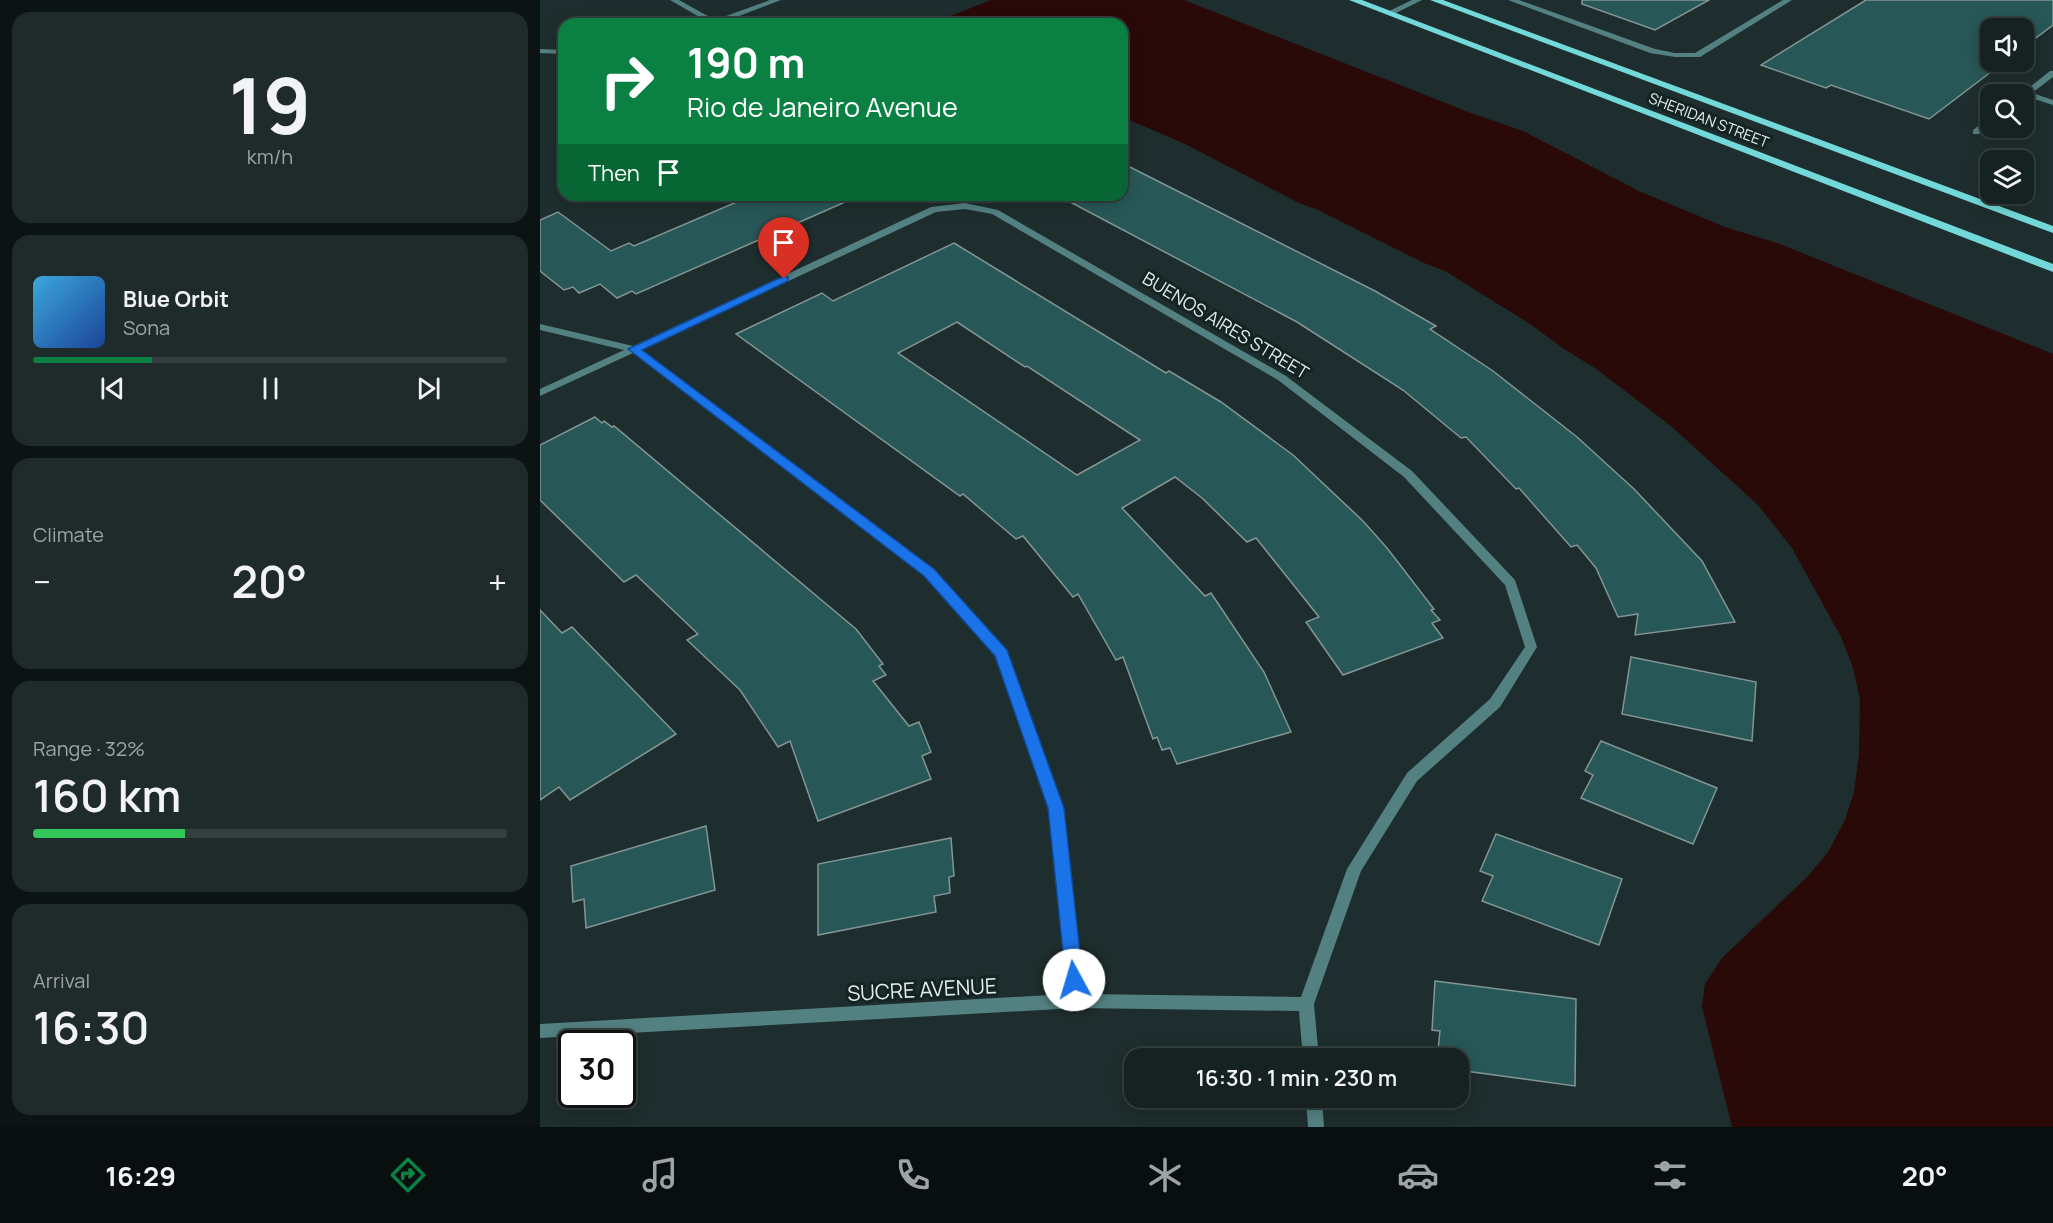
<!DOCTYPE html>
<meta charset="utf-8">
<style>
:root{--surface:#162222;--page:#1f2a2a;--text:#f1f3f6;--muted:#9ea4a5;--line:#353f40;--accent:#0b8043}
body{margin:0;font-family:Manrope,sans-serif;background:var(--page);color:var(--text);height:100vh;display:flex;flex-direction:column;font-size:22px;white-space:nowrap}
*{box-sizing:border-box;margin:0}
p{font-size:20px;color:var(--muted)}
.icon{flex:none;width:33px;height:33px;fill:none;stroke:currentColor;stroke-width:2;stroke-linecap:round;stroke-linejoin:round}
.map{position:relative;flex:1;overflow:hidden}
.details{display:flex;flex-direction:column;gap:12px;padding:12px;background:#0c1313;width:540px}
.details>*{flex:none}
.guide{position:absolute;left:18px;top:18px;width:570px;height:183px;border-radius:18px;box-shadow:0 3px 15px #0003,0 0 0 2px var(--line);background:#0b8043;color:#fff;overflow:hidden}
.buttons{position:absolute;left:1440px;top:18px;display:grid;gap:12px}
.buttons a{display:grid;place-items:center;width:54px;height:54px;border-radius:12px;background:var(--surface);box-shadow:0 3px 15px #0003,0 0 0 2px var(--line);font-size:30px}
.speed{position:absolute;left:18px;top:1030px;display:flex;gap:12px;font-size:30px;font-weight:700;text-align:center}
.speed>*{display:grid;place-content:center;width:78px;height:78px;border-radius:50%;background:var(--surface);box-shadow:0 3px 15px #0003,0 0 0 2px var(--line);line-height:1}
.speed .limit{border:3px solid #111;border-radius:9px;background:#fff;color:#111}
.pin{position:absolute;display:grid;place-items:center;width:51px;height:51px;color:#fff;margin:-62px -26px;border-radius:50% 50% 50% 0;rotate:-45deg;box-shadow:0 0 6px #0007}
.pin .icon{rotate:45deg}
.me{position:absolute;width:66px;margin:-33px;rotate:354deg;stroke-linejoin:round;filter:drop-shadow(0 0 4px #0008)}
.turn{display:flex;align-items:center;gap:21px;height:126px;padding:0 30px;font-size:27px}
.turn .icon{width:78px;height:78px;stroke-width:2.5}
.turn b{display:block;font-size:42px;line-height:51px}
.then{display:flex;align-items:center;height:57px;padding:0 30px;background:#0003;gap:12px;font-size:22px}
.big{font-size:45px;font-weight:600;line-height:1.1}
.details .widget{flex:1;display:flex;flex-direction:column;justify-content:center;gap:9px;min-width:0;padding:0 21px;border-radius:18px;background:var(--page)}
.details .dial{align-items:center;gap:0}
.dial b{font-size:78px;line-height:1}
.song{display:flex;align-items:center;gap:18px}
.cover{width:72px;height:72px;border-radius:9px;background:linear-gradient(135deg,hsl(200 70% 55%),hsl(220 70% 35%))}
.played{height:6px;border-radius:3px;background:linear-gradient(90deg,var(--accent) 25%,var(--line) 25%)}
.keys{display:flex;justify-content:space-around;direction:ltr}
.heat{display:flex;justify-content:space-between;align-items:center;font-size:33px;direction:ltr}
.charge{height:9px;border-radius:4px;background:linear-gradient(90deg,#34c759 32%,var(--line) 0)}
.trip{position:absolute;left:584px;top:1048px;width:345px;height:60px;border-radius:18px;background:var(--surface);box-shadow:0 3px 15px #0003,0 0 0 2px var(--line);font-weight:600;line-height:60px;text-align:center}
.tab-bar{display:flex;height:96px;justify-content:space-around;align-items:center;background:#090e0e;color:var(--muted)}
.tab-bar .icon{width:42px;height:42px}
.tab-bar .current{color:var(--accent)}
.tab-bar b{font-size:27px;color:var(--text)}
main{display:flex;flex:1;min-height:0}
.map>svg:first-child{display:block}
.water{fill:#290a09}
.building{fill:#285757;stroke:#839595;stroke-width:1.5;fill-rule:evenodd}
.lines{fill:none;stroke-linecap:round;stroke-linejoin:round}
.street{fill:#538081;fill-rule:evenodd}
.primary{fill:#73d8d9;fill-rule:evenodd}
.route{fill:#1a73e8;stroke:#114b97;stroke-width:1.5}
.labels{text-anchor:middle;dominant-baseline:central;stroke-width:6;stroke-linejoin:round;paint-order:stroke}
.far-street-label{font-size:15px;fill:#e4eded;stroke:#142323}
.street-label{font-size:18px;fill:#e4eded;stroke:#142323}
.near-street-label{font-size:21px;fill:#e4eded;stroke:#142323}
</style>
<main>
<section class="details">
<div class="widget dial"><b>19</b><p>km/h</p></div>
<div class="widget">
<div class="song"><i class="cover"></i><div><b>Blue Orbit</b><p>Sona</p></div></div>
<div class="played"></div>
<div class="keys"><svg class="icon" aria-label="previous" viewBox="0 0 24 24"><path d="M18 5L8 12l10 7zM5 5v14"/></svg><svg class="icon" aria-label="pause" viewBox="0 0 24 24"><path d="M8 5v14M16 5v14"/></svg><svg class="icon" aria-label="next" viewBox="0 0 24 24"><path d="M6 5l10 7-10 7zM19 5v14"/></svg></div>
</div>
<div class="widget"><p>Climate</p>
<div class="heat"><a>−</a><b class="big">20°</b><a>+</a></div>
</div>
<div class="widget"><p>Range · 32%</p><b class="big">160 km</b><div class="charge"></div></div>
<div class="widget"><p>Arrival</p><b class="big">16:30</b></div>
</section>
<div class="map">
<svg width="1513" height="1127" viewBox="0 0 1513 1127">
<rect width="100%" height="100%" fill="#1e2d2d"/>
<path class="water" d="M451,0H644L931,113L983,131L1099,191L1185,227L1240,244L1513,354V1127H1192L1162,1007L1165,984L1182,958L1268,876L1288,852L1305,820L1314,792L1319,753L1320,700L1313,668L1301,637L1252,548L1218,505L1131,426L1055,368L1024,349L990,324L905,271L884,263L776,209L761,204L643,143L582,117V24H390Z"/>
<g class="building">
<path d="M1042,0H1169L1115,30L1042,4Z"/>
<path d="M1326,0H1513V25L1484,47V28H1450V62H1464L1389,119L1291,85L1286,88L1221,65Z"/>
<path d="M582,163L835,291L896,326L890,329L953,371L1037,437L1094,489L1162,561L1195,622L1095,635L1098,614L1078,617L1056,568L1037,545L1031,547L979,488L976,489L926,437L921,438L863,390L757,322L517,195H582Z"/>
<path d="M213,195H321L96,294L92,291L77,298L60,284L39,293L33,287L24,290L0,271V220L18,212L71,251L89,243L94,246Z"/>
<path d="M414,243L626,373L629,371L681,402L753,455L823,521L847,548L894,609L891,610L900,620L892,623L903,638L803,675L766,622L779,617L716,538L707,542L662,498L635,477L582,508L665,596L671,593L724,672L751,732L637,764L630,748L622,750L617,737L613,739L583,657L576,660L538,594L533,597L483,536L476,539L423,494L420,496L196,334L282,293L293,301ZM417,322L485,367L487,366L600,440L537,475L358,353Z"/>
<path d="M55,417L62,423L64,421L72,427L74,426L316,629L343,664L339,666L346,675L333,681L369,726L379,722L391,752L382,756L391,779L278,821L250,741L238,747L200,690L147,640L158,634L96,575L84,582L0,500V445Z"/>
<path d="M0,610L22,633L32,627L136,734L30,800L19,787L0,800Z"/>
<path d="M1091,657L1216,682L1212,741L1082,714Z"/>
<path d="M1061,741L1177,788L1153,844L1041,798L1053,775L1045,771Z"/>
<path d="M166,826L175,890L46,928L44,899L33,902L31,866Z"/>
<path d="M956,834L1082,879L1059,945L942,901L953,876L940,871Z"/>
<path d="M411,838L414,876L409,877L410,893L394,896L396,912L278,935V864Z"/>
<path d="M895,981L1036,999L1035,1086L918,1070V1059H897L900,1031L892,1030Z"/>
</g>
<g class="lines">
<g class="street">
<path d="M130,0H139L175,20L230,0H241L178,24H167L168,22Z"/>
<path d="M872,0H882L852,15L845,13Z"/>
<path d="M968,0H979L1115,49L1135,53H1155L1243,0H1252L1160,57H1135L1110,53Z"/>
<path d="M0,49L24,50V54L0,53Z"/>
<path d="M1510,71H1513V77L1492,93L1513,100V105L1488,97L1484,98V94H1481Z"/>
<path d="M1447,119H1450V125L1439,134H1433V130Z"/>
<path d="M425,203L458,210L746,376L872,471L975,580L997,647L960,707L877,781L821,871L774,1004L779,1059H763L759,1011L537,1008L0,1038V1024L528,994L509,808L455,656L385,575L93,353L0,396V389L84,350L0,330V324L93,346L391,207ZM425,209L452,214L738,380L864,477L965,585L985,647L950,699L867,773L807,869L761,997L544,994L523,808L466,651L393,569L101,350L396,212Z"/>
<path d="M766,1098H782L784,1127H768Z"/>
</g>
<g class="primary">
<path d="M809,0H822L1513,264V272Z"/>
<path d="M890,0H903L1513,226V233Z"/>
</g>
</g>
<path class="route" d="M244,276L248,277V281L102,350L394,569L467,650L524,808L543,980L541,986L534,988L528,986L526,980L508,808L455,656L384,576L88,349Z"/>
<g class="labels">
<g class="far-street-label">
<text transform="translate(1169 120) rotate(21)">SHERIDAN STREET</text>
</g>
<g class="street-label">
<text transform="translate(686 325) rotate(31)">BUENOS AIRES STREET</text>
</g>
<g class="near-street-label">
<text transform="translate(382 989) rotate(-3)">SUCRE AVENUE</text>
</g>
</g>
</svg>
<div class="buttons">
<a><svg class="icon" aria-label="sound" viewBox="0 0 24 24"><path d="M4 9h4l5-4v14l-5-4H4zM17 9q2 3 0 6"/></svg></a>
<a><svg class="icon" aria-label="search" viewBox="0 0 24 24"><circle cx="10" cy="10" r="6"/><path d="M15 15l6 6"/></svg></a>
<a><svg class="icon" aria-label="layers" viewBox="0 0 24 24"><path d="M12 4l9 5-9 5-9-5zM3 14l9 5 9-5"/></svg></a>
</div>
<div class="speed"><div class="limit">30</div></div>
<div class="pin" style="left:244px;top:279px;background:#d93025"><svg class="icon" aria-label="arrive" viewBox="0 0 24 24"><path d="M6 21V4h12l-3 4 3 4H6"/></svg></div>
<svg class="me" style="left:534px;top:980px" viewBox="-20 -20 40 40"><circle r="19" fill="#fff"/><path d="M0-13L10 11 0 6-10 11z" fill="#1a73e8"/></svg>
<div class="trip">16:30 · 1 min · 230 m</div>
<div class="guide">
<div class="turn"><svg class="icon" aria-label="right" viewBox="0 0 24 24"><path d="M7 20v-9h11M14 6l5 5-5 5"/></svg><div><b>190 m</b>Rio de Janeiro Avenue</div></div>
<div class="then">Then<svg class="icon" aria-label="arrive" viewBox="0 0 24 24"><path d="M6 21V4h12l-3 4 3 4H6"/></svg></div>
</div>
</div>
</main>
<nav class="tab-bar">
<b>16:29</b>
<svg class="icon current" aria-label="directions" viewBox="0 0 24 24"><path d="M12 3l9 9-9 9-9-9zM9 14v-3h6M13 9l2 2-2 2"/></svg>
<svg class="icon" aria-label="music" viewBox="0 0 24 24"><path d="M9 18V5l10-2v13"/><circle cx="6" cy="18" r="3"/><circle cx="16" cy="16" r="3"/></svg>
<svg class="icon" aria-label="phone" viewBox="0 0 24 24"><path d="M5 4h4l2 5-3 2q2 4 5 5l2-3 5 2v4C11 20 4 13 5 4z"/></svg>
<svg class="icon" aria-label="climate" viewBox="0 0 24 24"><path d="M12 3v18M4 7l16 10M4 17L20 7"/></svg>
<svg class="icon" aria-label="car" viewBox="0 0 24 24"><path d="M5 17H2v-5l4-1 3-4h7l3 4 3 1v5h-3M9 17h6M6 11h13"/><circle cx="7" cy="17" r="2"/><circle cx="17" cy="17" r="2"/></svg>
<svg class="icon" aria-label="filters" viewBox="0 0 24 24"><path d="M4 7h16M4 17h16"/><circle cx="9" cy="7" r="2"/><circle cx="15" cy="17" r="2"/></svg>
<b>20°</b>
</nav>
